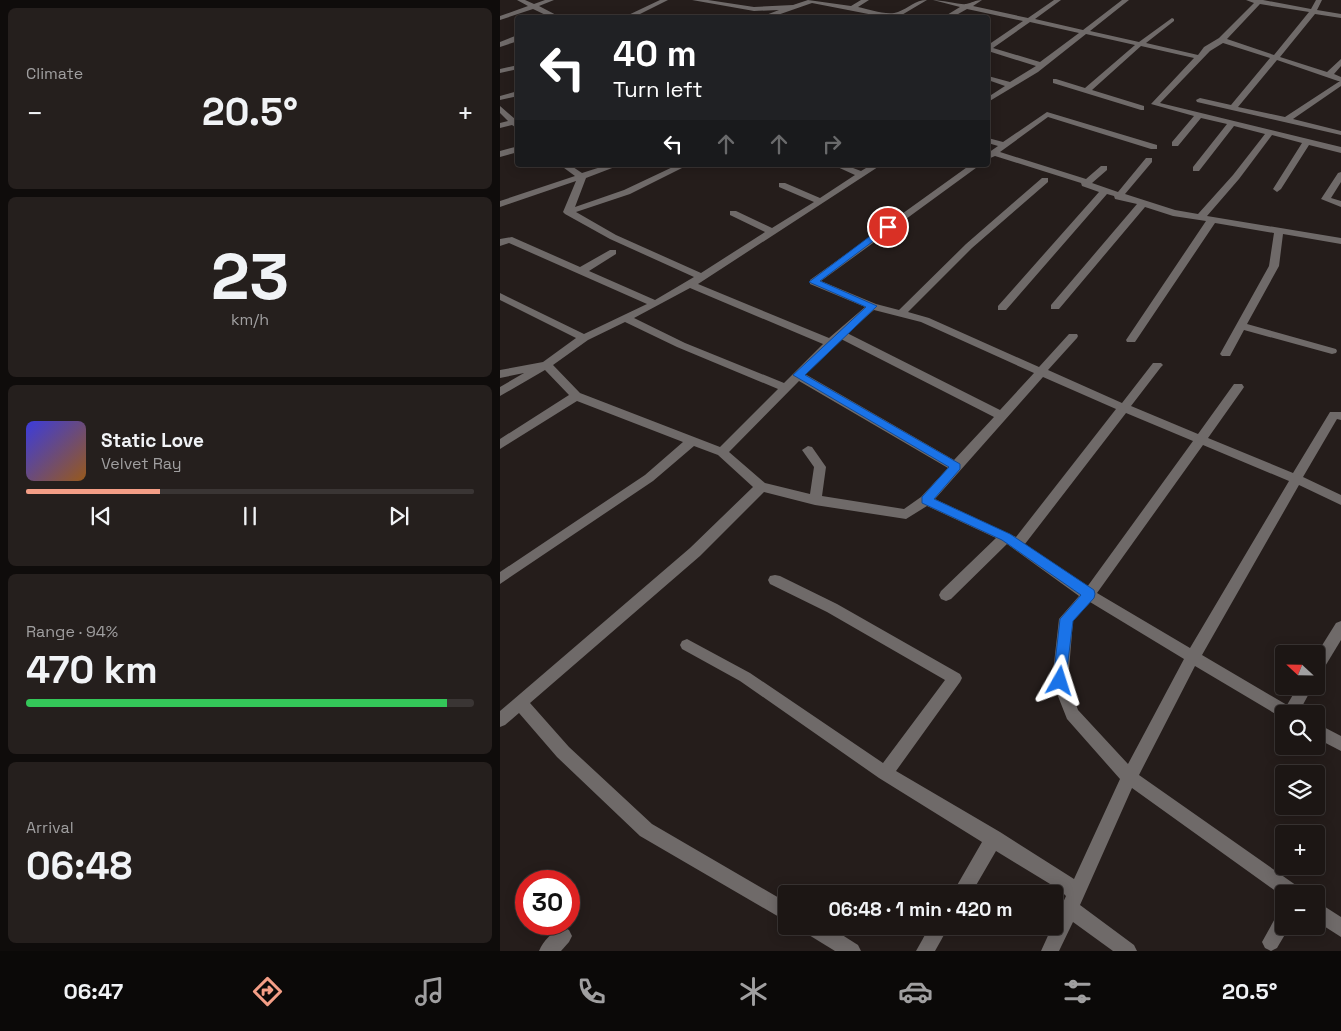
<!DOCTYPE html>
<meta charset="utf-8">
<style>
:root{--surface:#1c1614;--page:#251f1d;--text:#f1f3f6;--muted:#a09fa0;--line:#3a3534;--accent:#f49e86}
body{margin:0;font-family:"Space Grotesk",sans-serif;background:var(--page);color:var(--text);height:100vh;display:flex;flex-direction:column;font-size:19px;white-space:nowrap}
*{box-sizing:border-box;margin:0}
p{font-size:16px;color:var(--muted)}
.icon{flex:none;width:28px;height:28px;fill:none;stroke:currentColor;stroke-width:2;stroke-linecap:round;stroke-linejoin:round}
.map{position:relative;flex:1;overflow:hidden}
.drawer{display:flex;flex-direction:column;gap:8px;padding:8px;background:#0f0c0b;width:500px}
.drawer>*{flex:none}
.top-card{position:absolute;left:15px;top:15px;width:475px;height:152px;border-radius:5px;box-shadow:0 2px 12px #0003,0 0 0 1px var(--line);background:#202124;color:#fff;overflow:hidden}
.needle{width:32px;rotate:292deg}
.tools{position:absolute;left:775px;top:645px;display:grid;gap:10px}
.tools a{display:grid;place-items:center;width:50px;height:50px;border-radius:5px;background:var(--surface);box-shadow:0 2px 12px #0003,0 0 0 1px var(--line);font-size:25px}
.speed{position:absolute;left:15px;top:870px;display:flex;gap:10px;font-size:25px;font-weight:700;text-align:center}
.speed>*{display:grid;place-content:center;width:65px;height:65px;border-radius:50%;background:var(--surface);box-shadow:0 2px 12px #0003,0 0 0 1px var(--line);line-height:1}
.speed .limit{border:8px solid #d22;background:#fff;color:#111}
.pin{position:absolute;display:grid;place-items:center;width:42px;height:42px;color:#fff;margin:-21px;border:2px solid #fff;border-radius:50%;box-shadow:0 1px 5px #0007}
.me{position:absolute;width:55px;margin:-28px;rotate:6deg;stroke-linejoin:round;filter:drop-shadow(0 0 4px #0008)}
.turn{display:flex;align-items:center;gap:18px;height:105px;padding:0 15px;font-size:22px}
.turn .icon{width:65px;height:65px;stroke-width:2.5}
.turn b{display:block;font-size:35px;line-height:42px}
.lanes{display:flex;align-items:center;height:48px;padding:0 15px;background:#0003;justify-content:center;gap:25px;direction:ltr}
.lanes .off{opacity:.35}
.big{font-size:38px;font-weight:700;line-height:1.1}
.drawer .widget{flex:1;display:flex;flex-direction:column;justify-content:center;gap:8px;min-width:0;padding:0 18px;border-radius:8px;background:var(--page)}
.drawer .dial{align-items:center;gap:0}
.dial b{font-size:65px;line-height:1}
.song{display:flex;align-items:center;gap:15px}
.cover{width:60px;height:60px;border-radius:8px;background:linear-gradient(135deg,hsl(240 70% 55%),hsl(30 70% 35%))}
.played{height:5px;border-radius:2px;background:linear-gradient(90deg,var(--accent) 30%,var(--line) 30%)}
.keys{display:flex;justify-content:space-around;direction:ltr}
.heat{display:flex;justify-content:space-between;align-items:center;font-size:28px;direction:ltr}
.charge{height:8px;border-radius:4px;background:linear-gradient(90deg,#34c759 94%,var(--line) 0)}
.trip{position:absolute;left:278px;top:885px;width:285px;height:50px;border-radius:5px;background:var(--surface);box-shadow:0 2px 12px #0003,0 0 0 1px var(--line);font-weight:700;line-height:50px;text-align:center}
.tabs{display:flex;height:80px;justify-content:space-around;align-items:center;background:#0b0908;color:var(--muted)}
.tabs .icon{width:35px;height:35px}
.tabs .on{color:var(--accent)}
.tabs b{font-size:22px;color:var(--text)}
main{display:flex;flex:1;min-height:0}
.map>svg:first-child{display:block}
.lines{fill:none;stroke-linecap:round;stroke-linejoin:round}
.minor{fill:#6f6a69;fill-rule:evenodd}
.route{fill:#1a73e8;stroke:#114b97}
</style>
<main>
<section class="drawer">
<div class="widget"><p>Climate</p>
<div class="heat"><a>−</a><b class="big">20.5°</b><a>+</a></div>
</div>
<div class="widget dial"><b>23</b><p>km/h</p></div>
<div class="widget">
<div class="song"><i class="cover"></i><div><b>Static Love</b><p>Velvet Ray</p></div></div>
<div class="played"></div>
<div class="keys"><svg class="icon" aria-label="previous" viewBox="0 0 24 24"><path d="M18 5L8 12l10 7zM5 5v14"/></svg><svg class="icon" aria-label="pause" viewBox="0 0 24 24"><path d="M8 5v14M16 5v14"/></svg><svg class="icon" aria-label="next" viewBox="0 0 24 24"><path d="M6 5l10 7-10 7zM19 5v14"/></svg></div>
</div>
<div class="widget"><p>Range · 94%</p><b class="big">470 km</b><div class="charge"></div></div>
<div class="widget"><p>Arrival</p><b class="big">06:48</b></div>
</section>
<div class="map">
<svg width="841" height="951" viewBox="0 0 841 951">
<rect width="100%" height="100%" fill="#251d1b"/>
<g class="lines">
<g class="minor">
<path d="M17,0H25L34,4L45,0H54L39,6L62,18H52L33,9L0,20V16L28,6Z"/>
<path d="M160,0H168L132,18H122Z"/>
<path d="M192,0H208L254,7L293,5L308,0L351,6L361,0H369L358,7C369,9 387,16 398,12C409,8 415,0 427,0L400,16L389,18L312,3L269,18H258L279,10L254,11Z"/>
<path d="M433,0C441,0 461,5 466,4C472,3 475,0 482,0L473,6L528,18L554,0H561L535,19L583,30L622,0H629L590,31L639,42L672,18L674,19V21L646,43L698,55L704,47L719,38L754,3L746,0H763L811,9L816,0H822L817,10L841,14V18L815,14L780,57L827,72L841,59V66L834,74L841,77V86L793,119L841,131V135L697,102L696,100L700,98L731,105L770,58L723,43L710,51L660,103L841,147V153L809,145L781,189L777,192L773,189L802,143L772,135L739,179L707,216L841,238V244L783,234L779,266L747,324L836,349L837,351L836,353L832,354L744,330L730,356H722L720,354L769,266L774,233L715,223L635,342H627L626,340L706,221L673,216L645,207L559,309H551V305L637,204L615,199L614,196L607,194L506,310H498V306L599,192L582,186L581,183L495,156L488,159V153L498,146L488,143V138L503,142L547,112L657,145V149H651L548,117L500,152L586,179L601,166H607V170L592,183L618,192L646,158H652V162L625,194L675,210L698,214L733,175L765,134L734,126L699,171H693V167L727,124L701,118L678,146H672V142L694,116L651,104L694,58L641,46L592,90L644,106V110H641L553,83V79H556L585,88L635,45L586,34L538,72L488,102V97L505,86L488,80V76L510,82L536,66L488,51V45L523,21L467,9L451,18H442L460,7ZM760,4L809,12L774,55L727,39ZM530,22L579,33L540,62L493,48ZM777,60L838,81H840L785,117L738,107Z"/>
<path d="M15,36H18V41L0,47V42Z"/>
<path d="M18,65V69L0,73V69Z"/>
<path d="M18,91V96L0,100V96Z"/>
<path d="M0,106L15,119H18V129L12,125L0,128V123L8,121L0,113Z"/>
<path d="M15,147H18V152L0,157V151Z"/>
<path d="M60,165H70L82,173L107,165H120L86,178L75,207L124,190L177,165H188L130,194L76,212L116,235L201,273L265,232L230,215V211H236L272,228L314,202L279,187V183H285L320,198L355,175L333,165H345L361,171L371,165H381L198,284L329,338L365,307L310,284V280L470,165H480L321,281L376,304L399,310L466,244L542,178H548V182L472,248L408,312L429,318L539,367L569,334H577L578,336L577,338L548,370L622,403L653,363H661L663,365L661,367L631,406L698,434L734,384H742L744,387L742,390L708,438L793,473L830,412H841V420L837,419L803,477L841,495V505L799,485L702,655L787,705L798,686H813L798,714H784V719L695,666L639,775L800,888L803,894H784V897L632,788L580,905L634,945L637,951H613L573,922L559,951H541L566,896L560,890L496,851L471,894H452L482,842L379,778L240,681L182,649L180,645L182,641L187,639L250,673L383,763L445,680L327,612L270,584L268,580L270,576L275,575L280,576L337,604L460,674L462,678L460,682L396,771L500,832L574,879L620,779L567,719L552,681L559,619L579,596L507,544L451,599L446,601L441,599L439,595L441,591L496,538L427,506L406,519L315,505L264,492L200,556L30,703L69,747L152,824L286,902V921L140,836L57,757L19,713L5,725L0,727V711L190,548L253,487L218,455L194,446L153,481L0,584V572L145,475L183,442L77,401L0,449V439L69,395L45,370L0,396V387L24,373L0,378V370L43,362L76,338L0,300V293L84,334L147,304L9,243L0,246V239L12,237L80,267L110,250H116V254L89,271L155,300L194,277L110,239L65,214L63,212L76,181L0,207V201L75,176ZM190,288L323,344L284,383L185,343L134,318ZM374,310L421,322L534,373L500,410L347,333ZM125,322L177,347L278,389L220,447L80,393L53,365L88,340ZM341,339L494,417L454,460L305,374ZM543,377L616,409L516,537L435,499ZM299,381L448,468L421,497L404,509L322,496L326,467L312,447L308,446L302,450L314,467L310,494L265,483L229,452ZM626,413L693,441L587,587L525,544ZM703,445L789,481L690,648L597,593ZM590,602L684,659L628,764L578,710L568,681L573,621Z"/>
<path d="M841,172V182L831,198L841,201V207L821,199L838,173Z"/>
<path d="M841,621V640L821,673L816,675V655L836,623Z"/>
<path d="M816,723L841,736V751L816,738Z"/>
<path d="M816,901L841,917V937L816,921Z"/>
<path d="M784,910V926H790L777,948L771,951L765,948L762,942L778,913Z"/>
<path d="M301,926H328L358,945L361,951H335L304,932Z"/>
<path d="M430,926H449L435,951H416Z"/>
<path d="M63,927L69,930L72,936L69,942L61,951H39C43,941 53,931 63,927Z"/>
</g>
</g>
<path class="route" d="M385,225L392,227L320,281L377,306L305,375L460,464V469L434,499L510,534L594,590L595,594L594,598L573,621L565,685H555L553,681L560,619L581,595L502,540L422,503V497L449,467L293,375L366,307L309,282Z"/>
</svg>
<div class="tools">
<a><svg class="needle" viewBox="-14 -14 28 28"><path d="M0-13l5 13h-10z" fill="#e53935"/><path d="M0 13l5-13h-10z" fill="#a09fa0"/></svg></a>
<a><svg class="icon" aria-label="search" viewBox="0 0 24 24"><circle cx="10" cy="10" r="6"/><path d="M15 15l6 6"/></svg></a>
<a><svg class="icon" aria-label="layers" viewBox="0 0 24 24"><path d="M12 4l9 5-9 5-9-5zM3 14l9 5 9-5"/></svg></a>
<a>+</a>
<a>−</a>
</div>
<div class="speed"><div class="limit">30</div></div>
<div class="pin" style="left:388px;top:227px;background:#d93025"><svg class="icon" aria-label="arrive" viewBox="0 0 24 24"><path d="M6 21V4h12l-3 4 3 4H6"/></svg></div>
<svg class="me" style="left:560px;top:681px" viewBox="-20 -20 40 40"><path d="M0-17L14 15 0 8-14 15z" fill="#1a73e8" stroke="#fff" stroke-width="4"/></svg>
<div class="trip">06:48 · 1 min · 420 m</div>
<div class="top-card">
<div class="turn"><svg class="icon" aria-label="left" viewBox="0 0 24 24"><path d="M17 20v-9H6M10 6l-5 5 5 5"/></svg><div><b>40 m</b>Turn left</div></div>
<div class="lanes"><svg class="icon" aria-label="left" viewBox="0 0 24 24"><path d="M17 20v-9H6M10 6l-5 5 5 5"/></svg><svg class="icon off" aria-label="ahead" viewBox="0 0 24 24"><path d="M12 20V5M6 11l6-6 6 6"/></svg><svg class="icon off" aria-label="ahead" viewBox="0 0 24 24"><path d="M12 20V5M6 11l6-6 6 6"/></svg><svg class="icon off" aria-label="right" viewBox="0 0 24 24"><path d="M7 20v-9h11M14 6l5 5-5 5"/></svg></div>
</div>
</div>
</main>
<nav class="tabs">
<b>06:47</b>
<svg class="icon on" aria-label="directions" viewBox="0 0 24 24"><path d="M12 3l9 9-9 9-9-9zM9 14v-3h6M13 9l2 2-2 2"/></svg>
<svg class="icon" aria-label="music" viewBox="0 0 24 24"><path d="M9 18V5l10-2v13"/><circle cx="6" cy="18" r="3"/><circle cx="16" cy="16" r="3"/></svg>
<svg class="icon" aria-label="phone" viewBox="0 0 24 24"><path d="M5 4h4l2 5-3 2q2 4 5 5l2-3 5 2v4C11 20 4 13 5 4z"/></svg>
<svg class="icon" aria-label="climate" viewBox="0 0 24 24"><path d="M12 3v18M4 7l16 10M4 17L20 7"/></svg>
<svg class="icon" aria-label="car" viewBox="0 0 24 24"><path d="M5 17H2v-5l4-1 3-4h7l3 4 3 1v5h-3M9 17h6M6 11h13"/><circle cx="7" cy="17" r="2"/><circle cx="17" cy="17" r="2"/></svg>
<svg class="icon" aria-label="filters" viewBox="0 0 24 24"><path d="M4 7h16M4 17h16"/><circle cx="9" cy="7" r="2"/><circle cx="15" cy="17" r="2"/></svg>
<b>20.5°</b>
</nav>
